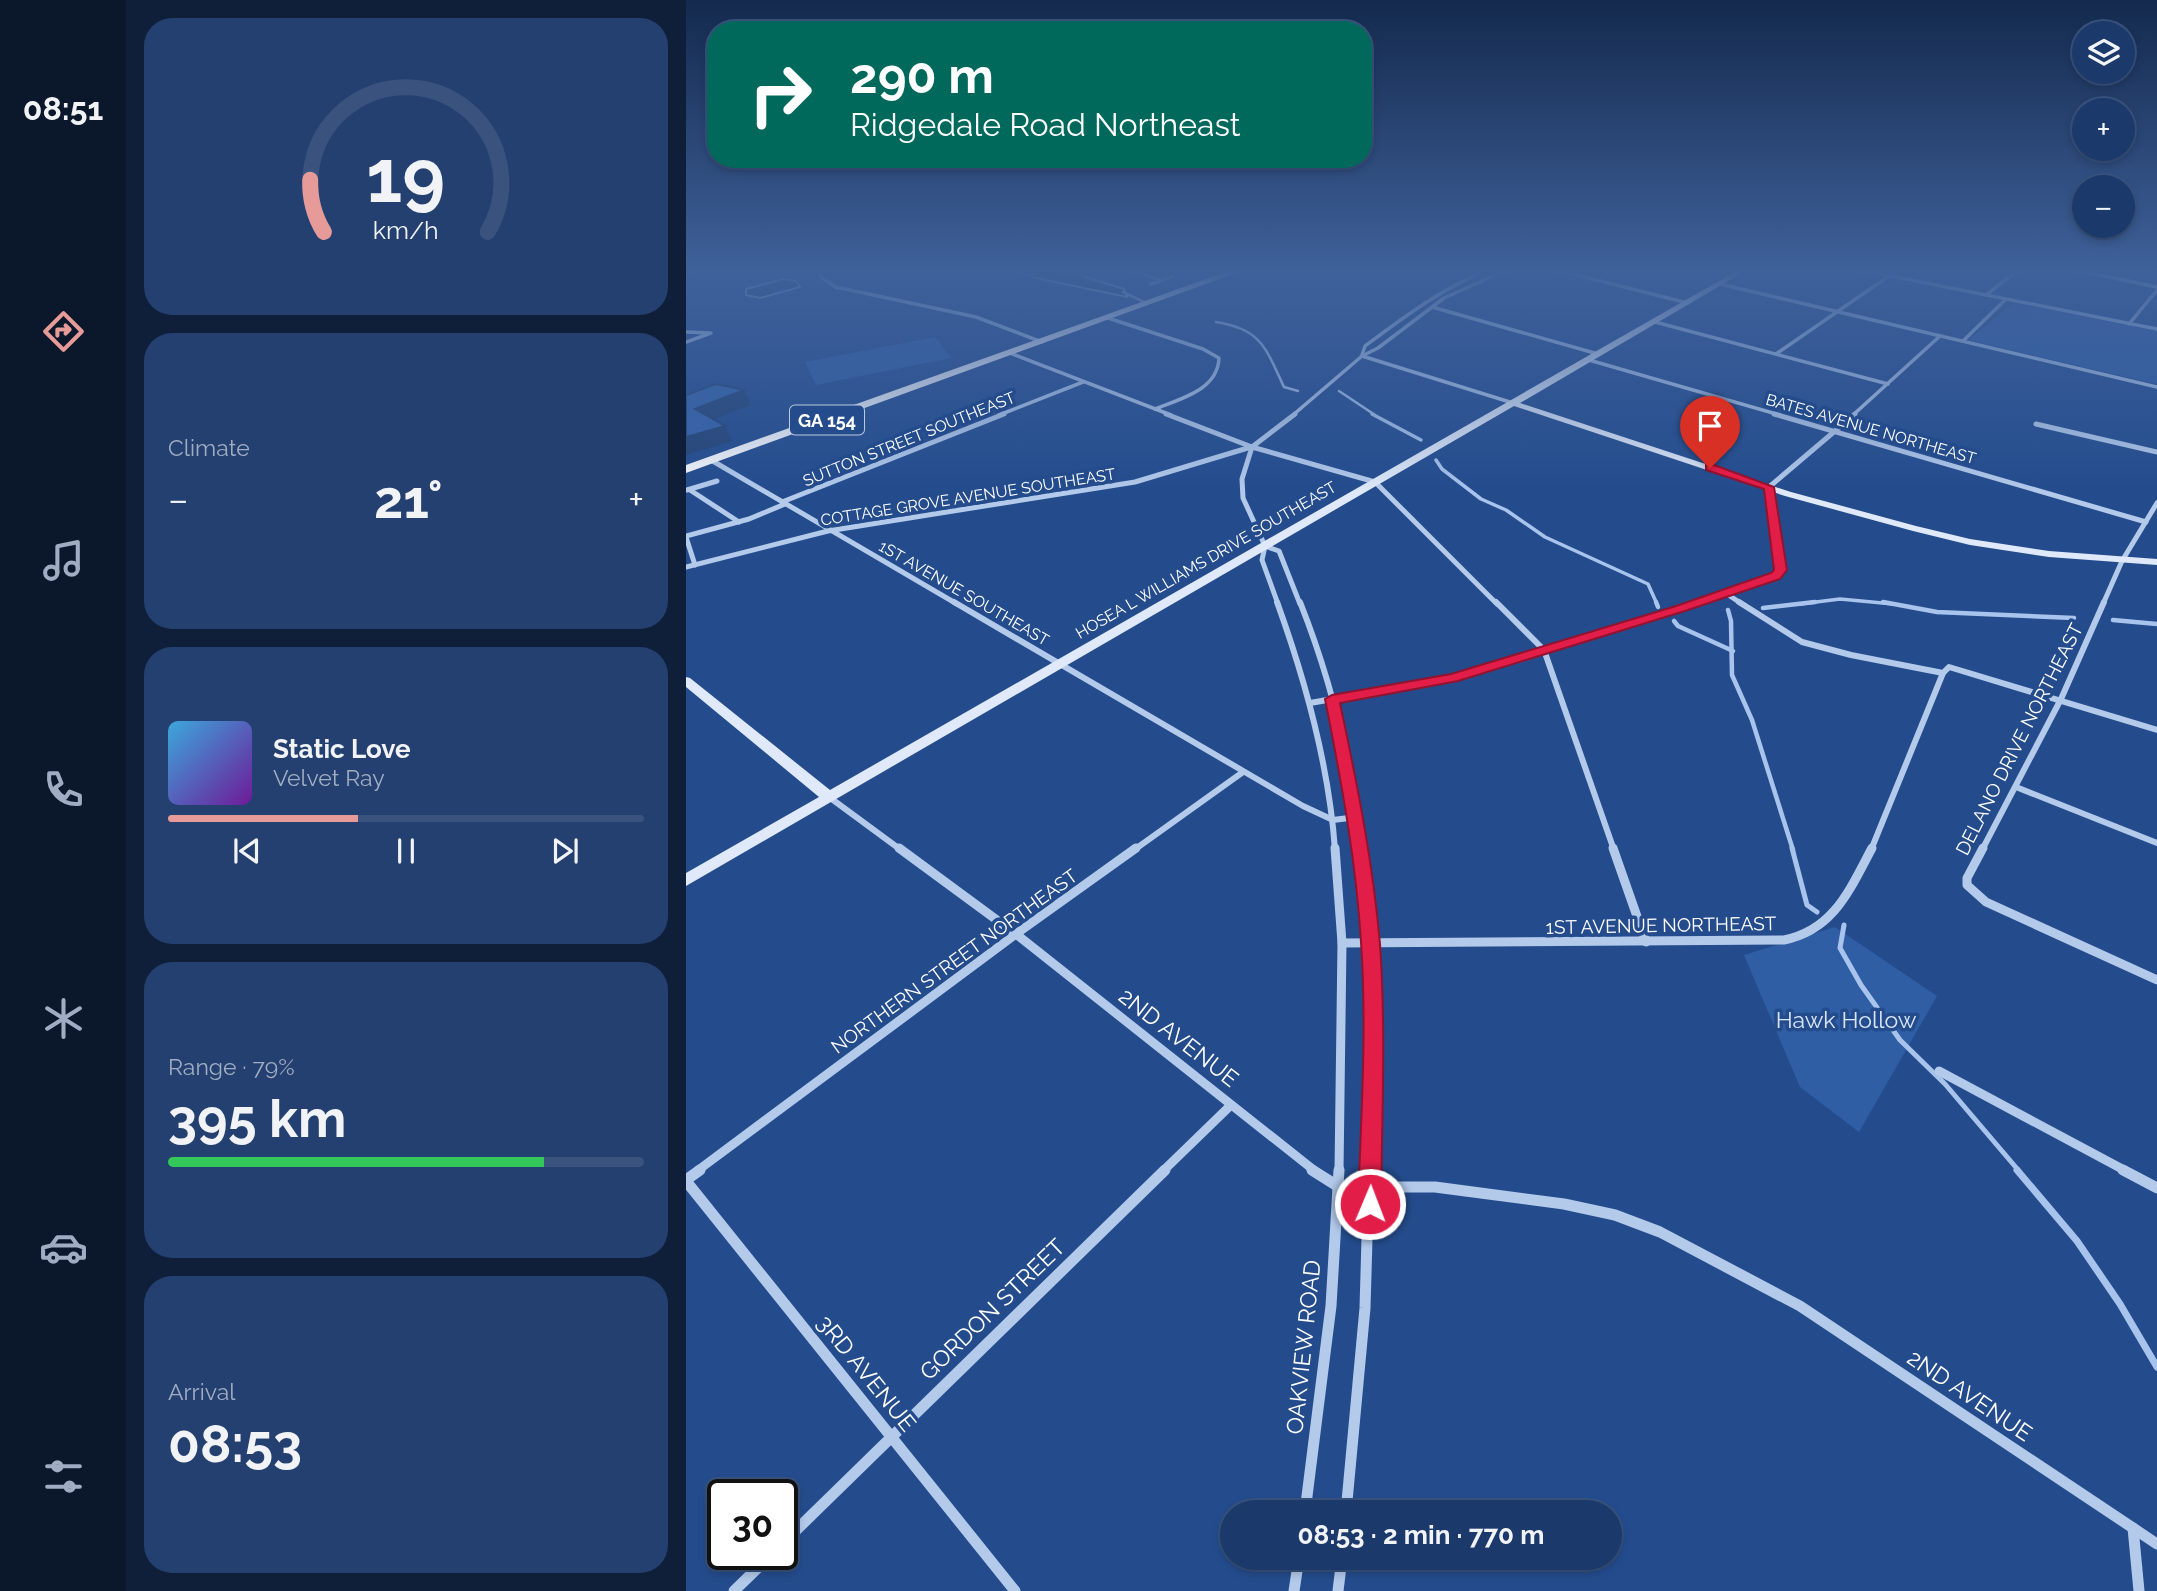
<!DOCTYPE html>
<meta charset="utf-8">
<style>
:root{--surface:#1b396a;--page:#244070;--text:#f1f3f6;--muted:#a0acc1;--line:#39537e;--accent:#e69b98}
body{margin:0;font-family:Raleway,sans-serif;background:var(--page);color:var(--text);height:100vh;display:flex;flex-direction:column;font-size:26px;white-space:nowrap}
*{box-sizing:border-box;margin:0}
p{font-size:23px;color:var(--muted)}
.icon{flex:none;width:38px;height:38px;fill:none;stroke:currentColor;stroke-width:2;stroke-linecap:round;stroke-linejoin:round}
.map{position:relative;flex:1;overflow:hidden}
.sheet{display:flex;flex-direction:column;gap:18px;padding:18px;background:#0f1f3a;width:560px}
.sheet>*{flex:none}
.hud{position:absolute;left:21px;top:21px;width:665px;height:147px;border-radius:28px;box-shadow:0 4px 10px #0003,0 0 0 2px var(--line);background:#00695c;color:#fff;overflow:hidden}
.controls{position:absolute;left:1386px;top:21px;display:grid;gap:14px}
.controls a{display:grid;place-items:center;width:63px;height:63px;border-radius:50%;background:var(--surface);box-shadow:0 4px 10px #0003,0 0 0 2px var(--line);font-size:35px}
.speed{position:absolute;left:21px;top:1479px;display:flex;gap:14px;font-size:35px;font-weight:700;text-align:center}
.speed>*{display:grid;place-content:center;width:91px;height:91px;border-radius:50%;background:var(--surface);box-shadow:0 4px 10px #0003,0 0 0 2px var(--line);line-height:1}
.speed .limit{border:4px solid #111;border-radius:10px;background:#fff;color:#111}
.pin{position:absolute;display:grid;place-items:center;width:60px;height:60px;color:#fff;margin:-72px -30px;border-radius:50% 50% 50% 0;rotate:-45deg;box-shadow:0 0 7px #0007}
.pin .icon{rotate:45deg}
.me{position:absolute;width:77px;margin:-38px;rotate:1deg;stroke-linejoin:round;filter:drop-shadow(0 0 5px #0008)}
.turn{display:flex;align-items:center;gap:24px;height:147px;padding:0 28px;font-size:32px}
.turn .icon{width:91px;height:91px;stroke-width:2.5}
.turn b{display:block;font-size:49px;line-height:60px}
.big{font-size:52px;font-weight:700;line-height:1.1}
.sheet .tile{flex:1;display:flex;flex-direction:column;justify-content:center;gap:10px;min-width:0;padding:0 24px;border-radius:28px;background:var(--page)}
.sheet .dial{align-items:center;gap:0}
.dial svg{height:182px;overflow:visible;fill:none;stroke:var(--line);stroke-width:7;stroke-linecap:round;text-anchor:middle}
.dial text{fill:var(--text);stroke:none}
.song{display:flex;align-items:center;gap:21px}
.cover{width:84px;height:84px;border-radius:10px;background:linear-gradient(135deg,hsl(200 70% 55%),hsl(280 70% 35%))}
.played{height:7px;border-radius:4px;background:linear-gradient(90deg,var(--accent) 40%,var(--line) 40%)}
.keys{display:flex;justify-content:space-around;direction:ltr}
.heat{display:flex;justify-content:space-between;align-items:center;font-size:38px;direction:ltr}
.charge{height:10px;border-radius:5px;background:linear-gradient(90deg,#34c759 79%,var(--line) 0)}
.trip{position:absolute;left:534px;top:1500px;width:402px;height:70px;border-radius:35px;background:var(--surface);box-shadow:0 4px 10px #0003,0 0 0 2px var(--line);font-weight:700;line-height:70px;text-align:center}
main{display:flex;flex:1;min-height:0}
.dock{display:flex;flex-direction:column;width:126px;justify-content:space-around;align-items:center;background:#0b172a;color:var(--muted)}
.dock .icon{width:49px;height:49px}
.dock .active{color:var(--accent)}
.dock b{font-size:32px;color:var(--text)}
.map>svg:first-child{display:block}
.green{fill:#2f5ea5}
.water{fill:#1a396d;stroke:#a8c4ec;stroke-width:2}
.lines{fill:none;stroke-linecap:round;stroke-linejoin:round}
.stream-far4{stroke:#a8c4ec;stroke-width:2.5}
.stream-far3{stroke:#a8c4ec;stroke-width:3.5}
.stream-far2{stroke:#a8c4ec;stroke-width:4.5}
.stream-far1{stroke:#a8c4ec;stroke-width:5}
.stream{stroke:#a8c4ec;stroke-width:7}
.street-far4{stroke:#b3caeb;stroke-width:3.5}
.street-far3{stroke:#b3caeb;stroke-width:5}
.street-far2{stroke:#b3caeb;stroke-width:6}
.street-far1{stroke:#b3caeb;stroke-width:9}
.street{stroke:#b3caeb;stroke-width:11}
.secondary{fill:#dfe9f9;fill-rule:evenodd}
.primary{fill:#f8fafe;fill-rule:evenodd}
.shaded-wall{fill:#254577}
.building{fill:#3563aa;stroke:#254577;stroke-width:2}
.route{fill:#e11d48;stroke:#92132f;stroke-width:2}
.labels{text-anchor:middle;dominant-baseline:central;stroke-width:7;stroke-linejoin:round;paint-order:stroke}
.far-street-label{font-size:16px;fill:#fff;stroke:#244c8d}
.shield{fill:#244c8d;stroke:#bdc9dd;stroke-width:2}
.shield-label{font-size:18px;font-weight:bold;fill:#fff}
.street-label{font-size:19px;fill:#fff;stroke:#244c8d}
.near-park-label{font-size:23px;fill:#d8e5f8;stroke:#244c8d}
.near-street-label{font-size:23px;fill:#fff;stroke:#244c8d}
</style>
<main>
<nav class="dock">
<b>08:51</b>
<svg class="icon active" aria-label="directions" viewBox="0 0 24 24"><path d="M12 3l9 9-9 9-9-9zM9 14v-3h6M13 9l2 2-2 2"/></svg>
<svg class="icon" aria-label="music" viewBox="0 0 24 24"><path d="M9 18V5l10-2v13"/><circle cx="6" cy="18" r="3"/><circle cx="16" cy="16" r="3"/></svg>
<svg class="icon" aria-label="phone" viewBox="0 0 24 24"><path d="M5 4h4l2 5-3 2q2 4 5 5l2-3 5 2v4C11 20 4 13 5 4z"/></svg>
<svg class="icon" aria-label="climate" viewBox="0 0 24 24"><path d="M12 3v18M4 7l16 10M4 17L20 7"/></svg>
<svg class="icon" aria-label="car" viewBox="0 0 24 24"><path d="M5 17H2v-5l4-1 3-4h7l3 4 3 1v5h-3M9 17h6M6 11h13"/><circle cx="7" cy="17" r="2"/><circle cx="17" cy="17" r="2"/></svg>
<svg class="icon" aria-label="filters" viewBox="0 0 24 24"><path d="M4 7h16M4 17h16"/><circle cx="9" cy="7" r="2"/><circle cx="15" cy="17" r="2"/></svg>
</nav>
<section class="sheet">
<div class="tile dial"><svg viewBox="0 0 100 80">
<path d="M14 69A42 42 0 1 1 86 69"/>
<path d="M14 69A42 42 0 0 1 8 46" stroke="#e69b98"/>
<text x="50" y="56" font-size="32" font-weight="700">19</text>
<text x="50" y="72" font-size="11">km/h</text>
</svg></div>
<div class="tile"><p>Climate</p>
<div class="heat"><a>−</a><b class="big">21°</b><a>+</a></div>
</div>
<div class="tile">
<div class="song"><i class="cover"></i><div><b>Static Love</b><p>Velvet Ray</p></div></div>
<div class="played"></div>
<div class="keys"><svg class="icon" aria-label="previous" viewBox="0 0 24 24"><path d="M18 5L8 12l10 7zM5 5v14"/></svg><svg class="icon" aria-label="pause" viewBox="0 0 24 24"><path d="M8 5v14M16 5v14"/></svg><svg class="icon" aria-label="next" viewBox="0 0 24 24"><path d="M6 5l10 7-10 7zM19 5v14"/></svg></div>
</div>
<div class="tile"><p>Range · 79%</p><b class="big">395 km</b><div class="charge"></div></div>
<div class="tile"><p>Arrival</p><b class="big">08:53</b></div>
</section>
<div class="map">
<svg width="1471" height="1591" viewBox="0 0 1471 1591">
<rect width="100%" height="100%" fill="#244c8d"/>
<g class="green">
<path d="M1327,303L1471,331V384L1282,340Z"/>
<path d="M249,337L265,358L130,385L119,362Z"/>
<path d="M1149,927L1251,996L1173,1132L1114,1087L1058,955Z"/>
</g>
<g class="water">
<path d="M327,270H389L399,277L438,289L441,297L355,279Z"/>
<path d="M97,279L110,281L114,287L74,298L60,295V289Z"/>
</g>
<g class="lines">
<g class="stream-far4">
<path d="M437,292L458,302"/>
<path d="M530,322C576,329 580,349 598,387L612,391"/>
<path d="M653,391L689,415"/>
</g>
<g class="stream-far3">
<path d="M686,414L735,440"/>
<path d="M750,460L756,469L795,499L820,510L859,537L962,584L971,604"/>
<path d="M1114,604L1154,599L1207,604"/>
</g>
<g class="stream-far2">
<path d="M970,602L972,607"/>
<path d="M1197,602L1251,612L1388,618"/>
<path d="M1077,608L1129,602"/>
<path d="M1042,610L1045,621L1046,675L1066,720L1107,850"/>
<path d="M1427,620L1471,624"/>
<path d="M988,621L992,626L1047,651"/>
</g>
<g class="stream-far1">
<path d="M1106,848L1121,905L1131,912"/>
<path d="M1158,925L1154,948L1175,985L1214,1040L1259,1084L1333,1171"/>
</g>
<path class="stream" d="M1331,1170L1391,1241L1434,1304L1471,1367"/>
<g class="street-far4">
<path d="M132,270L135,277L151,288"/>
<path d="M445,270L475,280"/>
<path d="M871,270L1002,303"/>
<path d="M1175,270L1471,329"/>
<path d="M0,275L3,270"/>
<path d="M465,284L487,276"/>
<path d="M1034,284L1471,387"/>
<path d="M150,287L290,317L356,342"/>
<path d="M1300,295L1332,270"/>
<path d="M746,307L912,354"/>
<path d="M422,318L517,349L533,358C532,390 494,399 469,409"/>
<path d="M969,322L1202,384"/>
<path d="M1443,324L1471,290"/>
<path d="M0,332L25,333L0,342"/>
<path d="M1277,341L1320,299"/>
<path d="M324,353L485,415"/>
<path d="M1090,354L1203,276"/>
<path d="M676,355L679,346C718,317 756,288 802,270"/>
<path d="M676,356L827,403"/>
<path d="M903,360L1094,415"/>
<path d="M313,415L397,382"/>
<path d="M607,415L676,356L692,348L758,298L820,270"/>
<path d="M1167,415L1254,336"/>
</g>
<g class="street-far3">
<path d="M480,414L566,447L689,482L811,604"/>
<path d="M1088,414L1460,522"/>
<path d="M1350,424L1471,452"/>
<path d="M25,460L271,604"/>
<path d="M1,490L31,481"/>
<path d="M4,490L53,522"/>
<path d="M96,502L318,414"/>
<path d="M0,536L63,519L99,504"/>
<path d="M0,537L9,565"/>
<path d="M579,546L593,551L614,604"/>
<path d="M579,546L576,560L592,604"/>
<path d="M579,546L557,498L556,479L566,447L609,414"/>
<path d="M0,567L142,531L449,482L565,447"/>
<path d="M1041,594L1056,604"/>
<path d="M1009,604L1090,576L1095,570L1083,487L1169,414"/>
<path d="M1417,604L1436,561L1471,503"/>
</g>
<g class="street-far2">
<path d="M268,602L617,806L647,820L671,817"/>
<path d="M591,602C620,682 643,765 649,850"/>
<path d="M614,602C645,680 666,766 674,850"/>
<path d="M810,602L858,650L928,850"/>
<path d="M1053,602L1116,642L1165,655L1257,673L1263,667L1471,730"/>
<path d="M624,703L767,678L1014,602"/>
<path d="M1330,787L1471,843"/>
<path d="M143,797L215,850"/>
<path d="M448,850L557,772"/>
<path d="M1185,850L1257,673"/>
<path d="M1296,850L1375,699L1418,602"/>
</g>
<g class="street-far1">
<path d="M213,848L330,934L629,1171"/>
<path d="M649,848L656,943L653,1171"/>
<path d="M674,848L684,943L687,1014L683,1171"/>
<path d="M927,848L960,942"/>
<path d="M1297,848L1281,878V885L1300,902L1471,980"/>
<path d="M656,943L1098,940C1148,930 1164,889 1186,848"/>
<path d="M1253,1071L1440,1171"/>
<path d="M11,1171L330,934L450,848"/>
<path d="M477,1171L545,1105"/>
</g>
<g class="street">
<path d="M626,1170L653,1187H749L878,1204L929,1215L974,1232L1114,1306L1471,1544"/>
<path d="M1437,1170L1471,1188"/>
<path d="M0,1180L14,1170"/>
<path d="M0,1181L329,1591"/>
<path d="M619,1512L645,1306L653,1170"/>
<path d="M660,1512L679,1308L683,1170"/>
<path d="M1447,1528L1453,1591"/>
<path d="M96,1544L479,1170"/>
<path d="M48,1591L86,1554"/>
<path d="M608,1591L613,1558"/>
<path d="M652,1591L656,1558"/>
</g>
<g class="secondary">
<path d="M1052,270H1061L834,403L1105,492L1230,526L1284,539L1363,551L1471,559V565L1363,557L1284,545L1227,531L1099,496L828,406L0,886V873L133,797L0,687V677L4,678L144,790Z"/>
<path d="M1383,270H1398L1471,285V289Z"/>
</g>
<path class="primary" d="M545,270H558L0,473V465Z"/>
</g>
<g class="shaded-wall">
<path d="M58,390L65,405L16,424L9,409Z"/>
<path d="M39,426L46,441L0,455V437Z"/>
</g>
<path class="building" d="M30,384L58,390L9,409L39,426L0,437V395Z"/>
<linearGradient id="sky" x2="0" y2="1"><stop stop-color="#142a4e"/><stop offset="0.55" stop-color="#3f619a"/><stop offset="1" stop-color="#3f619a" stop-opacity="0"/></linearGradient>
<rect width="1471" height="493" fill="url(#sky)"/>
<path class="route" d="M1020,465H1028L1088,487L1101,570L1094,579L999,611L772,681L654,703C671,783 687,862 694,944C700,1030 696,1118 695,1204L692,1212L684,1215L676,1212L672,1204C675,1117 681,1029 675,942C670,860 655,780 639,699L646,695L765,674L990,606L1085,573L1088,570L1078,489L1020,470Z"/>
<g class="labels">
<g class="far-street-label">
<text transform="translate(1185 429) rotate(16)">BATES AVENUE NORTHEAST</text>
<text transform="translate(223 439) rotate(-22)">SUTTON STREET SOUTHEAST</text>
<text transform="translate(282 497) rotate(-9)">COTTAGE GROVE AVENUE SOUTHEAST</text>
<text transform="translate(520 560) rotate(-30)">HOSEA L WILLIAMS DRIVE SOUTHEAST</text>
<text transform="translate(278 593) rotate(30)">1ST AVENUE SOUTHEAST</text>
</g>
<rect class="shield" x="104" y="405.5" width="74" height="29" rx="5"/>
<g class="shield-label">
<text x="141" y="420">GA 154</text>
</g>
<g class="street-label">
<text transform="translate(1333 739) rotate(-63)">DELANO DRIVE NORTHEAST</text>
<text transform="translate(975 925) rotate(-1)">1ST AVENUE NORTHEAST</text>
<text transform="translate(268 961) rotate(-36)">NORTHERN STREET NORTHEAST</text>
</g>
<g class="near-park-label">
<text x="1160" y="1019">Hawk Hollow</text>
</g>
<g class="near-street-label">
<text transform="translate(493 1037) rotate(38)">2ND AVENUE</text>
<text transform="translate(306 1309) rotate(-44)">GORDON STREET</text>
<text transform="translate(617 1347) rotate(-84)">OAKVIEW ROAD</text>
<text transform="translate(181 1373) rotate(51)">3RD AVENUE</text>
<text transform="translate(1284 1395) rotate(34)">2ND AVENUE</text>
</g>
</g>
</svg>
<div class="controls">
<a><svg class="icon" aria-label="layers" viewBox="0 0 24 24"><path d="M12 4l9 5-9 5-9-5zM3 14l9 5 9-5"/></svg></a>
<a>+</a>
<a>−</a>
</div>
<div class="speed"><div class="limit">30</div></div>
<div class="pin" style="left:1024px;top:468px;background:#d93025"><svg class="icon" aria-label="arrive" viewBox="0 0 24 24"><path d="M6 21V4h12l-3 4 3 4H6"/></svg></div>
<svg class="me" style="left:684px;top:1204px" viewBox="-20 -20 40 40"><circle r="17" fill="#e11d48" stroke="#fff" stroke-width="3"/><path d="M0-11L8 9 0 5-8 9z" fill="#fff"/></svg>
<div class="trip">08:53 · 2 min · 770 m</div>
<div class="hud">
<div class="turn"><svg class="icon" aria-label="right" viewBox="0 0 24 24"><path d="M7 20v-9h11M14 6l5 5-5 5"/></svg><div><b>290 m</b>Ridgedale Road Northeast</div></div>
</div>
</div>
</main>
